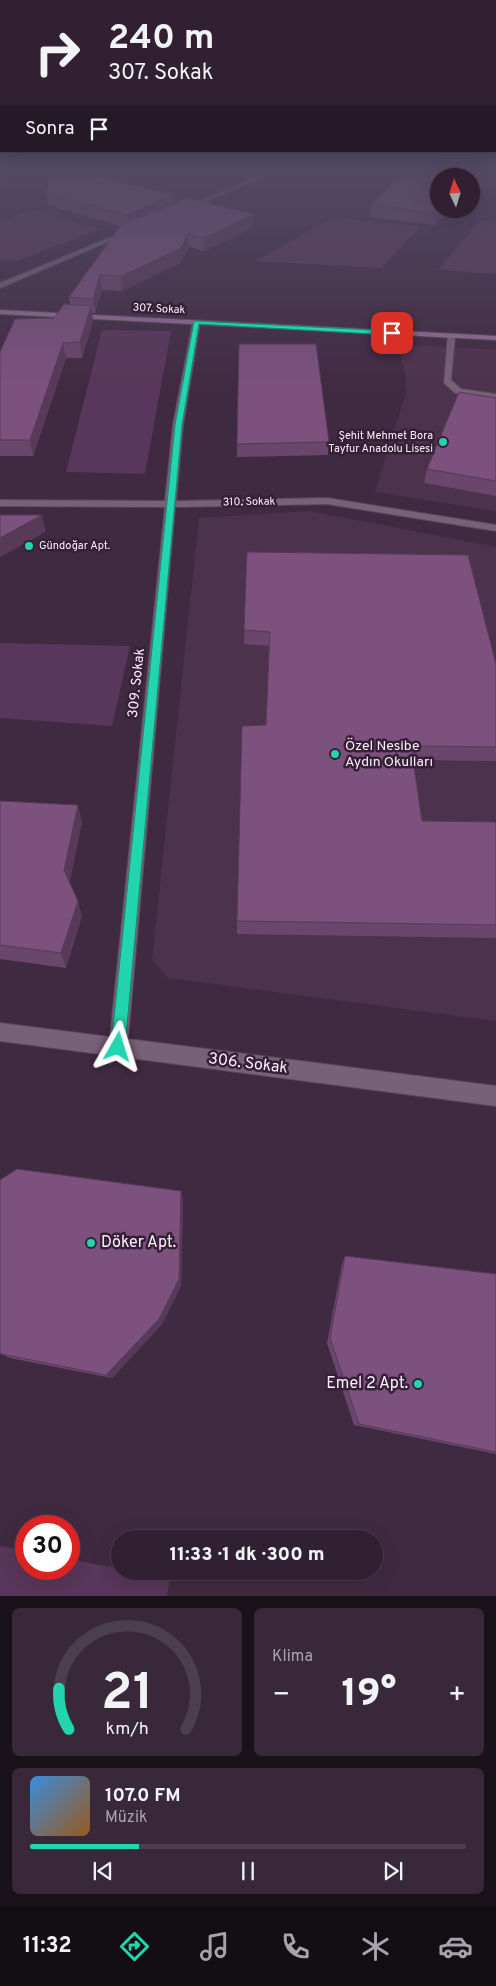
<!DOCTYPE html>
<html lang="tr">
<meta charset="utf-8">
<style>
:root{--surface:#302031;--page:#382839;--text:#f1f3f6;--muted:#a8a3ab;--line:#4b3e4d;--accent:#22d5af}
body{margin:0;font-family:Overpass,sans-serif;background:var(--page);color:var(--text);height:100vh;display:flex;flex-direction:column;font-size:19px;white-space:nowrap}
*{box-sizing:border-box;margin:0}
p{font-size:16px;color:var(--muted)}
.icon{flex:none;width:28px;height:28px;fill:none;stroke:currentColor;stroke-width:2;stroke-linecap:round;stroke-linejoin:round}
.map{position:relative;height:1596px;overflow:hidden}
.panel{display:flex;flex-direction:column;gap:12px;padding:12px;background:#1a121b;flex:1}
.panel>*{flex:none}
.banner{position:absolute;left:0px;top:0px;width:496px;height:152px;box-shadow:0 5px 20px #0002,0 0 0 1px var(--line);background:#302031;color:var(--text);overflow:hidden}
.needle{width:32px;rotate:356deg}
.fabs{position:absolute;left:430px;top:168px;display:grid;gap:10px}
.fabs a{display:grid;place-items:center;width:50px;height:50px;border-radius:50%;background:var(--surface);box-shadow:0 5px 20px #0002,0 0 0 1px var(--line);font-size:25px}
.speed{position:absolute;left:15px;top:1515px;display:flex;gap:10px;font-size:25px;font-weight:700;text-align:center}
.speed>*{display:grid;place-content:center;width:65px;height:65px;border-radius:50%;background:var(--surface);box-shadow:0 5px 20px #0002,0 0 0 1px var(--line);line-height:1}
.speed .limit{border:8px solid #d22;background:#fff;color:#111}
.pin{position:absolute;display:grid;place-items:center;width:42px;height:42px;color:#fff;margin:-21px;border-radius:10px;box-shadow:0 2px 8px #0006}
.me{position:absolute;width:55px;margin:-28px;rotate:6deg;stroke-linejoin:round;filter:drop-shadow(0 0 4px #0008)}
.turn{display:flex;align-items:center;gap:18px;height:105px;padding:0 25px;font-size:22px}
.turn .icon{width:65px;height:65px;stroke-width:2.5}
.turn b{display:block;font-size:35px;line-height:42px}
.then{display:flex;align-items:center;height:48px;padding:0 25px;background:#0003;gap:10px;font-size:19px}
.big{font-size:38px;font-weight:800;line-height:1.1}
.panel .tile{flex:1;display:flex;flex-direction:column;justify-content:center;gap:8px;min-width:0;padding:0 18px;border-radius:8px;background:var(--page)}
.panel .dial{align-items:center;gap:0}
.dial svg{height:130px;overflow:visible;fill:none;stroke:var(--line);stroke-width:7;stroke-linecap:round;text-anchor:middle}
.dial text{fill:var(--text);stroke:none}
.song{display:flex;align-items:center;gap:15px}
.cover{width:60px;height:60px;border-radius:8px;background:linear-gradient(135deg,hsl(210 70% 55%),hsl(30 70% 35%))}
.played{height:5px;border-radius:2px;background:linear-gradient(90deg,var(--accent) 25%,var(--line) 25%)}
.keys{display:flex;justify-content:space-around;direction:ltr}
.heat{display:flex;justify-content:space-between;align-items:center;font-size:28px;direction:ltr}
.panel .tiles{flex:1;display:grid;gap:12px;grid-template-columns:1fr 1fr}
.tile:last-child{grid-column:span 2}
.trip{position:absolute;left:111px;top:1530px;width:272px;height:50px;border-radius:25px;background:var(--surface);box-shadow:0 5px 20px #0002,0 0 0 1px var(--line);font-weight:800;line-height:50px;text-align:center}
.dock{display:flex;height:80px;justify-content:space-around;align-items:center;background:#130d14;color:var(--muted)}
.dock .icon{width:35px;height:35px}
.dock .selected{color:var(--accent)}
.dock b{font-size:22px;color:var(--text)}
.map>svg:first-child{display:block}
.built{fill:#4d324e}
.green{fill:#59365b}
.lines{fill:none;stroke-linecap:round;stroke-linejoin:round}
.lane-casing{stroke:#5a475b;stroke-width:2}
.street-casing{stroke:#5a475b;stroke-width:2}
.secondary-casing{stroke:#5a475b;stroke-width:2}
.lane{fill:#786079;fill-rule:evenodd}
.street{fill:#786079;fill-rule:evenodd}
.secondary{fill:#936f95;fill-rule:evenodd}
.wall{fill:#6b466c}
.shaded-wall{fill:#573958}
.building{fill:#7c517e;stroke:#573958}
.route{fill:#22d5af;stroke:#168a72}
.poi-dot{fill:#22d5af;stroke:#352036;stroke-width:2}
.labels{text-anchor:middle;dominant-baseline:central;stroke-width:5;stroke-linejoin:round;paint-order:stroke}
.far-street-label{font-size:11px;fill:#feeffe;stroke:#352036}
.far-poi-label{font-size:11px;fill:#feeffe;stroke:#352036;text-anchor:end}
.street-label{font-size:14px;fill:#feeffe;stroke:#352036}
.poi-label{font-size:14px;fill:#feeffe;stroke:#352036;text-anchor:start}
.near-street-label{font-size:16px;fill:#feeffe;stroke:#352036}
.near-poi-label{font-size:16px;fill:#feeffe;stroke:#352036;text-anchor:start}
</style>
<div class="map">
<svg width="496" height="1596" viewBox="0 0 496 1596">
<rect width="100%" height="100%" fill="#402a41"/>
<g class="built">
<path d="M398,344L496,350V511L375,492L406,392L405,373Z"/>
<path d="M310,511L496,547V1021L168,978L152,960L199,518Z"/>
</g>
<g class="green">
<path d="M34,210L100,229L17,261L0,260V221Z"/>
<path d="M334,217L420,227L381,268L256,261Z"/>
<path d="M480,220L496,222V274L438,270Z"/>
<path d="M102,330L171,331L145,474L66,472Z"/>
<path d="M0,643L130,646L112,726L0,718Z"/>
<path d="M0,1546L26,1551V1569H69V1559L120,1569V1571H132L170,1579L167,1596H0Z"/>
</g>
<g class="lines">
<defs>
<path id="lane" d="M448,334L455,336L451,380L461,389L496,394V400L455,393L444,383Z"/>
<g id="street">
<path d="M281,166H289L186,210L181,209Z"/>
<path d="M126,231L131,232L0,288V283Z"/>
<path d="M193,321L200,323L183,425L176,501L327,498L496,525V531L327,504L175,507L128,1039L496,1086V1106L0,1041V1023L110,1037L165,507L0,506V500L165,501L173,425Z"/>
</g>
<path id="secondary" d="M0,310L496,336V340L0,314Z"/>
</defs>
<use href="#lane" class="lane-casing"/>
<use href="#street" class="street-casing"/>
<use href="#secondary" class="secondary-casing"/>
<use href="#lane" class="lane"/>
<use href="#street" class="street"/>
<use href="#secondary" class="secondary"/>
</g>
<g class="wall">
<path d="M410,166H496V188L471,184V176H439V209L436,225L369,217L371,205Z"/>
<path d="M46,192L175,203L254,214V227L204,251L189,247L180,263L122,291L102,290L95,313H92L93,321L82,358H66L33,456H0V352L54,318L70,305L69,297L120,226L48,205Z"/>
<path d="M496,398V496L424,483L427,469Z"/>
<path d="M329,442L328,455L237,457V444Z"/>
<path d="M247,552L496,664V761L413,760L422,821L496,822V938L237,934V921L266,725L269,646L244,644Z"/>
<path d="M0,801L82,822L69,883L82,916L66,968L0,959Z"/>
<path d="M181,1191L183,1200L181,1286L162,1324L112,1378L10,1358L1,1354Z"/>
<path d="M345,1256L496,1274V1454L354,1425L327,1343L342,1264Z"/>
</g>
<g class="shaded-wall">
<path d="M175,195V208L128,228L126,215Z"/>
<path d="M441,209H449L436,225L438,213Z"/>
<path d="M254,214V227L204,251V238Z"/>
<path d="M188,234L189,247L180,263L122,291L121,276Z"/>
<path d="M100,275L102,290L95,313L93,299Z"/>
<path d="M91,306L93,321L82,358L80,342Z"/>
<path d="M63,343L66,358L33,456L30,440Z"/>
<path d="M42,515L46,532L0,557V538Z"/>
<path d="M78,805L82,822L69,886L64,870Z"/>
<path d="M78,901L82,916L66,968L61,953Z"/>
<path d="M181,1191L183,1200L181,1286L162,1324L112,1378L106,1375Z"/>
</g>
<g class="building">
<path d="M53,166L175,195L126,215L46,192Z"/>
<path d="M410,166H496V176L470,172L467,176H439V209H441L438,213L371,205Z"/>
<path d="M187,198L254,214L204,238L188,234L180,249L121,276L100,275L93,299L69,297L121,225Z"/>
<path d="M64,304L91,306L80,342L63,343L30,440H0V352L15,319L54,318Z"/>
<path d="M239,344H316L329,442L237,444Z"/>
<path d="M459,392L496,398V481L427,469Z"/>
<path d="M0,515H42L0,538Z"/>
<path d="M247,552L468,555L496,664V747L411,746L422,821L496,822V925L237,921L242,726L266,725L270,632L244,630Z"/>
<path d="M0,801L78,805L64,870L78,901L61,953L0,945Z"/>
<path d="M17,1169L181,1191L179,1279L159,1319L106,1375L1,1354L0,1352V1180Z"/>
<path d="M345,1256L496,1274V1452L359,1424L330,1338Z"/>
</g>
<linearGradient id="sky" x2="0" y2="1"><stop stop-color="#231724"/><stop offset="0.43" stop-color="#534a65"/><stop offset="1" stop-color="#534a65" stop-opacity="0"/></linearGradient>
<rect width="496" height="389" fill="url(#sky)"/>
<path class="route" d="M194,321L392,331L395,333L392,335L199,324L182,425L125,1047L123,1052L118,1054L113,1052L111,1047L175,425Z"/>
<g class="poi-dot">
<circle cx="443" cy="442" r="5"/>
<circle cx="29" cy="546" r="5"/>
<circle cx="335" cy="754" r="5"/>
<circle cx="91" cy="1243" r="5"/>
<circle cx="418" cy="1384" r="5"/>
</g>
<g class="labels">
<g class="far-street-label">
<text transform="translate(159 309) rotate(3)">307. Sokak</text>
<text transform="translate(249 502) rotate(-1)">310. Sokak</text>
</g>
<g class="far-poi-label">
<text x="433" y="436">Şehit Mehmet Bora<tspan x="433" dy="13">Tayfur Anadolu Lisesi</tspan></text>
<text x="39" y="546" text-anchor="start">Gündoğar Apt.</text>
</g>
<g class="street-label">
<text transform="translate(137 683) rotate(-84)">309. Sokak</text>
</g>
<g class="poi-label">
<text x="345" y="746">Özel Nesibe<tspan x="345" dy="16">Aydın Okulları</tspan></text>
</g>
<g class="near-street-label">
<text transform="translate(248 1064) rotate(7)">306. Sokak</text>
</g>
<g class="near-poi-label">
<text x="101" y="1243">Döker Apt.</text>
<text x="408" y="1384" text-anchor="end">Emel 2 Apt.</text>
</g>
</g>
</svg>
<div class="fabs">
<a><svg class="needle" viewBox="-14 -14 28 28"><path d="M0-13l5 13h-10z" fill="#e53935"/><path d="M0 13l5-13h-10z" fill="#a8a3ab"/></svg></a>
</div>
<div class="speed"><div class="limit">30</div></div>
<div class="pin" style="left:392px;top:333px;background:#d93025"><svg class="icon" aria-label="arrive" viewBox="0 0 24 24"><path d="M6 21V4h12l-3 4 3 4H6"/></svg></div>
<svg class="me" style="left:118px;top:1047px" viewBox="-20 -20 40 40"><path d="M0-17L14 15 0 8-14 15z" fill="#22d5af" stroke="#fff" stroke-width="4"/></svg>
<div class="trip">11:33 · 1 dk · 300 m</div>
<div class="banner">
<div class="turn"><svg class="icon" aria-label="right" viewBox="0 0 24 24"><path d="M7 20v-9h11M14 6l5 5-5 5"/></svg><div><b>240 m</b>307. Sokak</div></div>
<div class="then">Sonra<svg class="icon" aria-label="arrive" viewBox="0 0 24 24"><path d="M6 21V4h12l-3 4 3 4H6"/></svg></div>
</div>
</div>
<section class="panel">
<div class="tiles">
<div class="tile dial"><svg viewBox="0 0 100 80">
<path d="M14 69A42 42 0 1 1 86 69"/>
<path d="M14 69A42 42 0 0 1 8 44" stroke="#22d5af"/>
<text x="50" y="56" font-size="32" font-weight="700">21</text>
<text x="50" y="72" font-size="11">km/h</text>
</svg></div>
<div class="tile"><p>Klima</p>
<div class="heat"><a>−</a><b class="big">19°</b><a>+</a></div>
</div>
<div class="tile">
<div class="song"><i class="cover"></i><div><b>107.0 FM</b><p>Müzik</p></div></div>
<div class="played"></div>
<div class="keys"><svg class="icon" aria-label="previous" viewBox="0 0 24 24"><path d="M18 5L8 12l10 7zM5 5v14"/></svg><svg class="icon" aria-label="pause" viewBox="0 0 24 24"><path d="M8 5v14M16 5v14"/></svg><svg class="icon" aria-label="next" viewBox="0 0 24 24"><path d="M6 5l10 7-10 7zM19 5v14"/></svg></div>
</div>
</div>
</section>
<nav class="dock">
<b>11:32</b>
<svg class="icon selected" aria-label="directions" viewBox="0 0 24 24"><path d="M12 3l9 9-9 9-9-9zM9 14v-3h6M13 9l2 2-2 2"/></svg>
<svg class="icon" aria-label="music" viewBox="0 0 24 24"><path d="M9 18V5l10-2v13"/><circle cx="6" cy="18" r="3"/><circle cx="16" cy="16" r="3"/></svg>
<svg class="icon" aria-label="phone" viewBox="0 0 24 24"><path d="M5 4h4l2 5-3 2q2 4 5 5l2-3 5 2v4C11 20 4 13 5 4z"/></svg>
<svg class="icon" aria-label="climate" viewBox="0 0 24 24"><path d="M12 3v18M4 7l16 10M4 17L20 7"/></svg>
<svg class="icon" aria-label="car" viewBox="0 0 24 24"><path d="M5 17H2v-5l4-1 3-4h7l3 4 3 1v5h-3M9 17h6M6 11h13"/><circle cx="7" cy="17" r="2"/><circle cx="17" cy="17" r="2"/></svg>
</nav>
